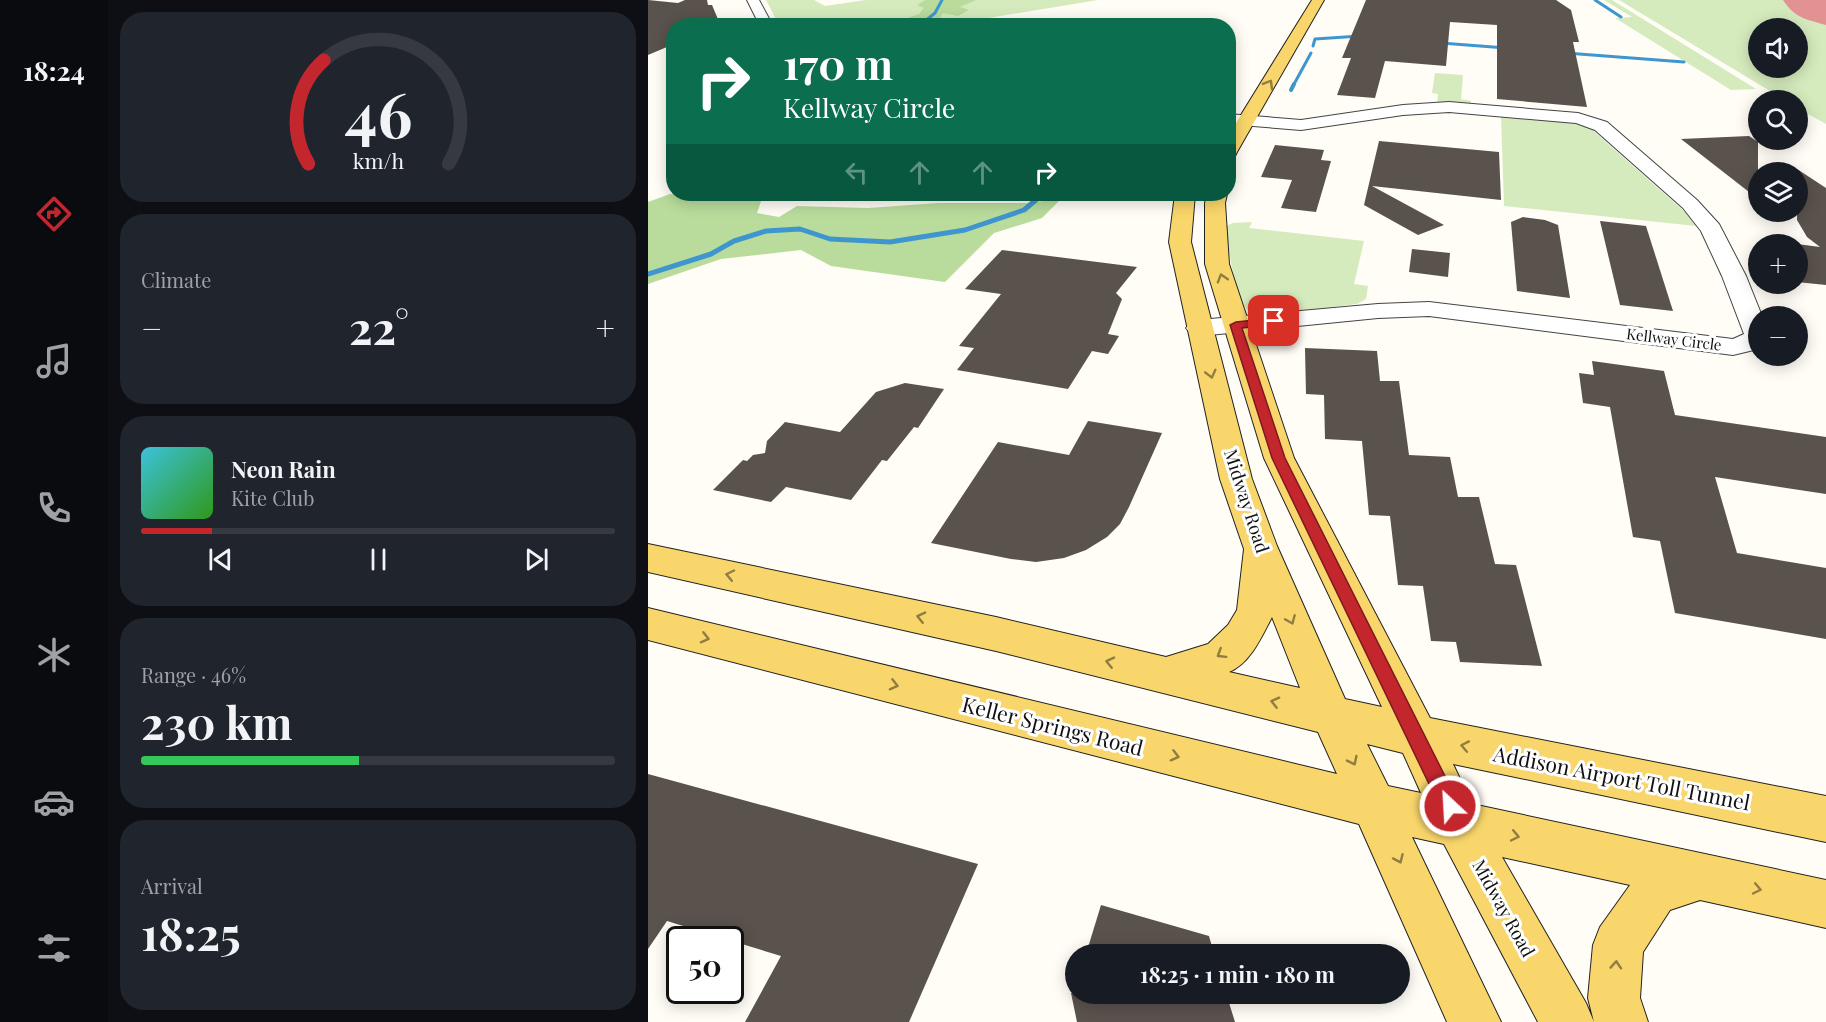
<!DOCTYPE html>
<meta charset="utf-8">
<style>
:root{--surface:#171b24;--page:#20242c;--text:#f1f3f6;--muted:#9ea1a6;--line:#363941;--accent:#c4262e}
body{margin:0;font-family:"Playfair Display",serif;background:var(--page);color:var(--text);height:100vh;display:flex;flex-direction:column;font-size:22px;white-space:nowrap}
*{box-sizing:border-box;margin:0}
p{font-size:20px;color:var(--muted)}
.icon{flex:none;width:33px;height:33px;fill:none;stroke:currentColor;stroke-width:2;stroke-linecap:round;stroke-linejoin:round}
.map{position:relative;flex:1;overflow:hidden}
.drawer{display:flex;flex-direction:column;gap:12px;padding:12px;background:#0d0f14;width:540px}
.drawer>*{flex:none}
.top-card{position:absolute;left:18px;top:18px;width:570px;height:183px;border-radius:24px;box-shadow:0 3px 15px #0003;background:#0b6e4f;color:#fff;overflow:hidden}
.buttons{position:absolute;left:1100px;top:18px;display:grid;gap:12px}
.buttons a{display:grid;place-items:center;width:60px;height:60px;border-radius:50%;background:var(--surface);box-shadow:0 3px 15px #0003;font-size:30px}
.speed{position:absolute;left:18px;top:926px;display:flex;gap:12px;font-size:30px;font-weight:700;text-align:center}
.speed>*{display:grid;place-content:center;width:78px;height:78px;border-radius:50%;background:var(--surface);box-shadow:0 3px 15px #0003;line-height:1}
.speed .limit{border:3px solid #111;border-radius:9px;background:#fff;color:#111}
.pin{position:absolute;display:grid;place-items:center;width:51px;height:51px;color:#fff;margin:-26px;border-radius:12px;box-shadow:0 3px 9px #0006}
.me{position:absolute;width:66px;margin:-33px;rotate:335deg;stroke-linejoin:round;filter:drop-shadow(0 0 4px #0008)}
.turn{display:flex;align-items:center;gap:21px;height:126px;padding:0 18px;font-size:27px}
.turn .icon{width:78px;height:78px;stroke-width:2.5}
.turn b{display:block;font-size:42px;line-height:51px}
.lanes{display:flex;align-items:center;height:57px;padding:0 18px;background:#0003;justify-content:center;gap:30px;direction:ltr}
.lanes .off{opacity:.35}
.big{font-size:45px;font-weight:700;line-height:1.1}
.drawer .widget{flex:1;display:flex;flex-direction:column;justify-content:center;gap:9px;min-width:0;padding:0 21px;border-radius:24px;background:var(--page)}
.drawer .dial{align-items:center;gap:0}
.dial svg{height:156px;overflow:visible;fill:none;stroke:var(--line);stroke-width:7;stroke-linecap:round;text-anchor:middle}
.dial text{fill:var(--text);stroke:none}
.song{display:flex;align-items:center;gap:18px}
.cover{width:72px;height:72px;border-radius:9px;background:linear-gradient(135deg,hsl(190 70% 55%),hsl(110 70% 35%))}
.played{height:6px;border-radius:3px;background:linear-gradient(90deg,var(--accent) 15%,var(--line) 15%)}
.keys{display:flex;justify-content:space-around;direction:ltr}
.heat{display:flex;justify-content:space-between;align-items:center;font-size:33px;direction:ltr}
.charge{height:9px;border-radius:4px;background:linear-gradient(90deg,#34c759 46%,var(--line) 0)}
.trip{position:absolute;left:417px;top:944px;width:345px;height:60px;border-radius:30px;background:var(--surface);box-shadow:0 3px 15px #0003;font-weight:700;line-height:60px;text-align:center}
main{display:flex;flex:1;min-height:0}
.tabs{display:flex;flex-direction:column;width:108px;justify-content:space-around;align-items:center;background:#090b0e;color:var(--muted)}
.tabs .icon{width:42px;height:42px}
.tabs .active{color:var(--accent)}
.tabs b{font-size:27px;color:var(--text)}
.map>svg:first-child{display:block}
.green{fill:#d5ebbd;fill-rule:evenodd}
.forest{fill:#b9dc9c}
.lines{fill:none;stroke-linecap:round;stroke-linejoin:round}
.stream-far2{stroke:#3f96cf;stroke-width:3}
.stream-far1{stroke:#3f96cf;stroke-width:4}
.stream{stroke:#3f96cf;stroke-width:5}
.runway{fill:#e29292;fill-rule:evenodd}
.building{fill:#5a524d}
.minor-casing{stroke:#444;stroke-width:2}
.major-casing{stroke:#222;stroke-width:2}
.minor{fill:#fff;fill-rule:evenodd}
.major{fill:#f9d66b;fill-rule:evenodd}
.oneway{stroke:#917d42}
.route{fill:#c4262e;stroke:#7f191e;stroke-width:1.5}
.labels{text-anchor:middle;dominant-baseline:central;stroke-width:6;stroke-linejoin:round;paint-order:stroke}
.far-street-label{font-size:15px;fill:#111;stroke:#fff}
.street-label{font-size:18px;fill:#111;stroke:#fff}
.near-street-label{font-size:21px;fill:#111;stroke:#fff}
</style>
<main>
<nav class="tabs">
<b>18:24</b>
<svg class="icon active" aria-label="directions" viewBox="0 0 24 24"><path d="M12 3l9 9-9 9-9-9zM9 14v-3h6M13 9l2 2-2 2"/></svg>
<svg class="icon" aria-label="music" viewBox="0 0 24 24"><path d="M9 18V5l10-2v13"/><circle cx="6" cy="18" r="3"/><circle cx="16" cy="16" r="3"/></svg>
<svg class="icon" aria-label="phone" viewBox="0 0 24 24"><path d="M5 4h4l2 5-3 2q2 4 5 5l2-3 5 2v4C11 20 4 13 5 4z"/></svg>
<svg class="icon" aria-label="climate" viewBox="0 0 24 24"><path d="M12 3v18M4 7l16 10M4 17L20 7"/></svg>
<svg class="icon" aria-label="car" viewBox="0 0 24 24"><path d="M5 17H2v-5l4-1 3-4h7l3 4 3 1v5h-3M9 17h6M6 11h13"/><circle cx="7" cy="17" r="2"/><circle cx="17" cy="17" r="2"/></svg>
<svg class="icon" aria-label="filters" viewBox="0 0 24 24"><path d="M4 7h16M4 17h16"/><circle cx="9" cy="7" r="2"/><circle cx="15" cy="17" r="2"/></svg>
</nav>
<section class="drawer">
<div class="widget dial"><svg viewBox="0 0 100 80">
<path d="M14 69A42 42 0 1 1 86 69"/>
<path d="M14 69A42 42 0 0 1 22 16" stroke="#c4262e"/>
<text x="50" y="56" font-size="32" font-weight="700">46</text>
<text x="50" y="72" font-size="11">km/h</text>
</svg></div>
<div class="widget"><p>Climate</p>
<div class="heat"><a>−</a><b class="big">22°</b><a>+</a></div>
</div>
<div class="widget">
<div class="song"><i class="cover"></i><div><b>Neon Rain</b><p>Kite Club</p></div></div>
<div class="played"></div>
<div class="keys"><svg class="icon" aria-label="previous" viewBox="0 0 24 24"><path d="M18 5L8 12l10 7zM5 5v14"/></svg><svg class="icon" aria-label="pause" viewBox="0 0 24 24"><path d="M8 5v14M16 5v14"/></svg><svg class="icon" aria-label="next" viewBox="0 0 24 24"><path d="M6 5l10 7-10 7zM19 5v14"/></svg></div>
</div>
<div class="widget"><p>Range · 46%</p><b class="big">230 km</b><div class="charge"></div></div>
<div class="widget"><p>Arrival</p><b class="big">18:25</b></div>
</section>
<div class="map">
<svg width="1178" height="1022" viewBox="0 0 1178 1022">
<rect width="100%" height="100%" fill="#fffdf5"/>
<g class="green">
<path d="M118,0H166L177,6L218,0H277L270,5L275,8L271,14L261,17L251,26L131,25Z"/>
<path d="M329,0H450L334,19L324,25H293L301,20L291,17L295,13L320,11L311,7Z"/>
<path d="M956,0H964L1108,89L1083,90L967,18L984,17Z"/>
<path d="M971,0H1144L1178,15V124L1149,108V100H1137ZM1149,28V68H1110V28Z"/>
<path d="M787,73L815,75L813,99L823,101V103L789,104L790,94L784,93Z"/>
<path d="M853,116L929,122L940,126L1038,213L1048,226L856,206Z"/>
<path d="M604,222L601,228L716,241L706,284L720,286L718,299L709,304C691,306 611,318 600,310C587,300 579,243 578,226L585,223Z"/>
</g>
<g class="forest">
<path d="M277,0H329L312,7L321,10L310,16L295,13L292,17L301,20L293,25H251L261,17L271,14L275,8L269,5Z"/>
<path d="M22,194L114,198L109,213L131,217L149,206L220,208L290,203H379L413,199L394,218L346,233L297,282L183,266L153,250L73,259L0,284V202Z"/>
</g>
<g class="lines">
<g class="stream-far2">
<path d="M947,0L973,17"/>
<path d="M271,26L287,13L294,0"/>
<path d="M793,43L858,48"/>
<path d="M665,46L667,39L712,36"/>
<path d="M918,53L1036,62"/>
<path d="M645,86L663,53"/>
</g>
<path class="stream-far1" d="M643,90L646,84"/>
<path class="stream" d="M0,274L63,254L86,241L118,231L152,229L182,239L242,242L317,230L376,210L395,194"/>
<path class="runway" d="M1135,0H1178V25C1157,19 1147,18 1135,0Z"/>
</g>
<g class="building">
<path d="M0,0L30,3L37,0H59L60,5H64L72,24L26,26V44L0,55Z"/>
<path d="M718,0H908L923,10L931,42H925L939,107L849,99V25L802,22L798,66L737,61L727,98L689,95L703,58H694Z"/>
<path d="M1101,136L1110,142V199L1033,139Z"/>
<path d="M731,141L851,152L853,200L724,186L796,225L770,235L716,205Z"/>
<path d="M627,145L676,150L673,160L683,161L668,212L633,208L644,180L613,177Z"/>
<path d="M1149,169L1178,188V285L1149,282V244L1172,247L1159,237L1149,220Z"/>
<path d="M875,217L897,220L910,225L922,298L869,291L863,222Z"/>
<path d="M952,221L998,226L1025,311L972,305Z"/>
<path d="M764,249L802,253L800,277L761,272Z"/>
<path d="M354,250L489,267L468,293L474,299L460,334L471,336L460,354L444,351L420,389L309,370L326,348L311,346L353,294L317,289Z"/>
<path d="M657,348L729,351L732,381H751L761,455L802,457L810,497H831L847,564L868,565L894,666L812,662L808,642L783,641L775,586L750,585L742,516L721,515L714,441L677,439L676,395L658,394Z"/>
<path d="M944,361L1016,371L1027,415L1178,437V494L1067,477L1089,553L1178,568V639L1027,613L1012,541L985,537L962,407L935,403L931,373L946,375Z"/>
<path d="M257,383L296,389L270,428L266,427L239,461L234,460L203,500L138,487L123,502L65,490L95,460L99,461L105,455L117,453L119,441L137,422L192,432L228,392Z"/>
<path d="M440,421L514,433L481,507L472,524L459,537L438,550L416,558L388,562L363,559L283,543L350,442L421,455Z"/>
<path d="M0,774L330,864L261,1022H97L133,956L19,921L0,949Z"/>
<path d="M453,905L561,936L566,954H438Z"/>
<path d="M423,993H578L587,1022H429Z"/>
</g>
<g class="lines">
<defs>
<g id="minor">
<path d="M99,0H111L125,26H112Z"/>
<path d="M801,102L930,113L959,122L1049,200L1071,224L1098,276L1114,316H1110V349L1085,355L781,316L730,318L551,336L542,333L538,328L542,323L551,320L730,304L781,302L1085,339L1096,334L1074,276L1053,231L1035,208L947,130L928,123L801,112L755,115L653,130L580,124V114L653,120L755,105Z"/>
</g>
<g id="major">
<path d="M664,0H676L589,152L587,156L580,157V136Z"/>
<path d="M527,194H547L543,242L604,479L629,546L697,699L734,707L616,458L557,264V203L559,194H579L577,203L581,264L646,458L782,718L1178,796V842L805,764L824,804L1178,880V928L1052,900L1022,910L995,952L992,998L1000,1022H946L940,998L945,945L952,927L982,885L854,857L938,1003L946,1022H890L796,844L764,837L853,1022H799L711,824L0,640V608L689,774L670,732L348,651L0,572V544L348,617L518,657L560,644L580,625L589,610L596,549L572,479L521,242ZM624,617L652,688L581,672C602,664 614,636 624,617ZM719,744L755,753L773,793L740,786Z"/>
</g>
</defs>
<use href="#minor" class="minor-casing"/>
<use href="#major" class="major-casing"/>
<use href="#minor" class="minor"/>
<use href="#major" class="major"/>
</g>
<defs><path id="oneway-chevron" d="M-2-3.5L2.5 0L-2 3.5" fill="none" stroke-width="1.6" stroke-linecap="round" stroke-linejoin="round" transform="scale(1.5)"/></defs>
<g class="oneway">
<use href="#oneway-chevron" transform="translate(621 84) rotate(-60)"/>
<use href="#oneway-chevron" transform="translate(574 278) rotate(-107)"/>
<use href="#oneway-chevron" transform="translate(563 374) rotate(76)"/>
<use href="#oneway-chevron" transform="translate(82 575) rotate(-168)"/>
<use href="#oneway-chevron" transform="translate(273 617) rotate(-167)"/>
<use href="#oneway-chevron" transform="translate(643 620) rotate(67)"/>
<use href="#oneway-chevron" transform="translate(57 638) rotate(14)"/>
<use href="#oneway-chevron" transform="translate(573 654) rotate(148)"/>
<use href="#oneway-chevron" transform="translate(462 662) rotate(-167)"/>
<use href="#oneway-chevron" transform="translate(246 685) rotate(14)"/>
<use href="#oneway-chevron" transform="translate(627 702) rotate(-166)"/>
<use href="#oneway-chevron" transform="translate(817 746) rotate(-169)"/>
<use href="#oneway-chevron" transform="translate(527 756) rotate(14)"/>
<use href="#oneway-chevron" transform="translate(705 761) rotate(64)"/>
<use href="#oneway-chevron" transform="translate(867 836) rotate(12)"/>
<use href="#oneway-chevron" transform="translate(751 859) rotate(66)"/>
<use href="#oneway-chevron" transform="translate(1109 889) rotate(12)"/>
<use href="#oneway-chevron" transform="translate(968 965) rotate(-86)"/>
</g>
<path class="route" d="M626,318L630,319V324L594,328L637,458L809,800L811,806L809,813L802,816L795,813L624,458L582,325L588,322Z"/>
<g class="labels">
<g class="far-street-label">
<text transform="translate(1026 339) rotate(7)">Kellway Circle</text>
</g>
<g class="street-label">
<text transform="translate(599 501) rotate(72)">Midway Road</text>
<text transform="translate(856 908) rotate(61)">Midway Road</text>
</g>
<g class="near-street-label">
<text transform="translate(405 725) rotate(14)">Keller Springs Road</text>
<text transform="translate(974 777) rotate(11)">Addison Airport Toll Tunnel</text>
</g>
</g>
</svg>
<div class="buttons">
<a><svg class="icon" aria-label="sound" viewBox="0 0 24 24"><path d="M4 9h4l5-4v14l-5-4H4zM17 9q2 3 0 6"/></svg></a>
<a><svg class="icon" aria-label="search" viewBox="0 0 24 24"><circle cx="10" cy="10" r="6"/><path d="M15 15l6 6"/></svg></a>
<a><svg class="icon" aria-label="layers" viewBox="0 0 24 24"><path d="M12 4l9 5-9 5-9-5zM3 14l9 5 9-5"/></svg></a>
<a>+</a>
<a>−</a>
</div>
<div class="speed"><div class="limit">50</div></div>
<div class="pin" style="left:626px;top:321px;background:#d93025"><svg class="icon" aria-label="arrive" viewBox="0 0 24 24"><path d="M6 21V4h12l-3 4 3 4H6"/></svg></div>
<svg class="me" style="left:802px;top:806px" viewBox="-20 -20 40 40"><circle r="17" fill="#c4262e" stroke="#fff" stroke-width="3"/><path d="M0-11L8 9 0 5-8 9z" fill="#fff"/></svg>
<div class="trip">18:25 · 1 min · 180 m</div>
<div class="top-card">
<div class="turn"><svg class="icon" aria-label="right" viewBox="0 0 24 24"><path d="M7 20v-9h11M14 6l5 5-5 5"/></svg><div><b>170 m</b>Kellway Circle</div></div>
<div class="lanes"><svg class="icon off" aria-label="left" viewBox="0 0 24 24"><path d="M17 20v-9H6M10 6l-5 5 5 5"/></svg><svg class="icon off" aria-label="ahead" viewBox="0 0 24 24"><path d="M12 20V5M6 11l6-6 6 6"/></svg><svg class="icon off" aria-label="ahead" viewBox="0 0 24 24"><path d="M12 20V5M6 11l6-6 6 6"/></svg><svg class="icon" aria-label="right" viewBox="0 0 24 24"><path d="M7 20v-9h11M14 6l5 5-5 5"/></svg></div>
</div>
</div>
</main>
